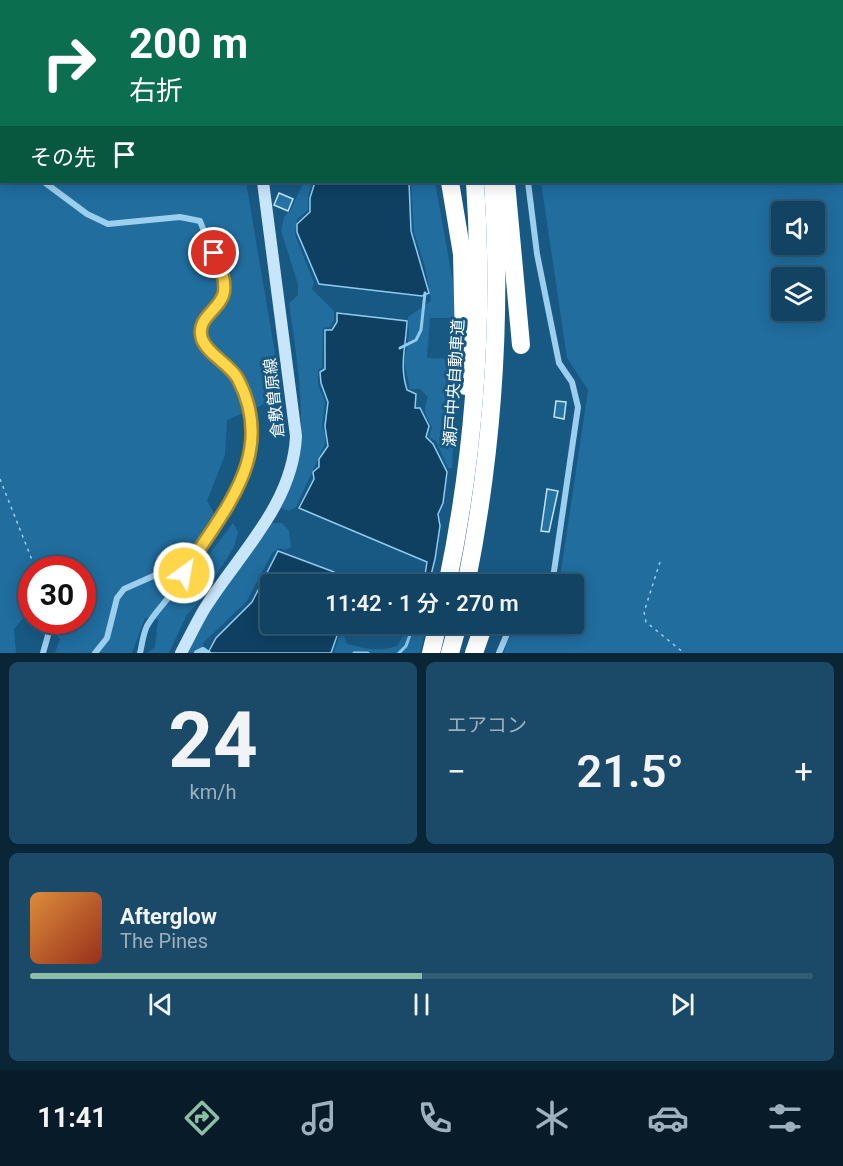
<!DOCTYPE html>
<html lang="ja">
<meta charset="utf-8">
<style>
:root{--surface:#124363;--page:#1b4a69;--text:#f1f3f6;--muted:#9cb0be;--line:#315c78;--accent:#8abfa5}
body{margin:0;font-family:Roboto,"Noto Sans JP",sans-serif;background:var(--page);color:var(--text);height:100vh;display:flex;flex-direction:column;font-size:22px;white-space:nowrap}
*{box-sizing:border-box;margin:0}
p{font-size:20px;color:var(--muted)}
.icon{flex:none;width:33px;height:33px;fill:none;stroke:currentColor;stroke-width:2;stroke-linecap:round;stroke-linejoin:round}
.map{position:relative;height:653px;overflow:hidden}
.details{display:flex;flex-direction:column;gap:9px;padding:9px;background:#0a2536;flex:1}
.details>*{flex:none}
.top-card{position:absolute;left:0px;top:0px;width:843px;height:183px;box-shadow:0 3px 15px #0003,0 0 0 2px var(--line);background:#0b6e4f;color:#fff;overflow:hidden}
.controls{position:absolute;left:771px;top:201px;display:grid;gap:12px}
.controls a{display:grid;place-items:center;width:54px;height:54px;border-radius:6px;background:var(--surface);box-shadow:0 3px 15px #0003,0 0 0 2px var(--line);font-size:30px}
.speed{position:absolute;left:18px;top:556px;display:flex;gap:12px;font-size:30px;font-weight:700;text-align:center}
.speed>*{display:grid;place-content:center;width:78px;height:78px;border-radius:50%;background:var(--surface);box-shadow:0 3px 15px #0003,0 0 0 2px var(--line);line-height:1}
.speed .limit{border:9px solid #d22;background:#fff;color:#111}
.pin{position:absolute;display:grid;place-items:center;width:51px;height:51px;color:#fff;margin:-26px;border:3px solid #fff;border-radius:50%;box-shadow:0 2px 6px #0007}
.me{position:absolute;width:66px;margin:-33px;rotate:32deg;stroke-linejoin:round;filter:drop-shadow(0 0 4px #0008)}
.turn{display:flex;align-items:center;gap:21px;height:126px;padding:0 30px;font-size:27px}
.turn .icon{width:78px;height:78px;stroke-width:2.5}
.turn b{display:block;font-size:42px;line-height:51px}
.then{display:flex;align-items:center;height:57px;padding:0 30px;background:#0003;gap:12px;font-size:22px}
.big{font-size:45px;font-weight:600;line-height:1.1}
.details .widget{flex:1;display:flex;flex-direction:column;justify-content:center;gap:9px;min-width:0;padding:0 21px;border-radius:9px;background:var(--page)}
.details .dial{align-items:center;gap:0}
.dial b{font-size:78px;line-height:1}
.song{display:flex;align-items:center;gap:18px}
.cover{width:72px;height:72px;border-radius:9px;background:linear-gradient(135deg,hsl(30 70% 55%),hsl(10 70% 35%))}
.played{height:6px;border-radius:3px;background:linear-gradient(90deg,var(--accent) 50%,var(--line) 50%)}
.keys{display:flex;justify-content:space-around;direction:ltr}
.heat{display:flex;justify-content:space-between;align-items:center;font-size:33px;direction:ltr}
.details .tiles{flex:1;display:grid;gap:9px;grid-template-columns:1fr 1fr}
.widget:last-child{grid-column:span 2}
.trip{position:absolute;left:260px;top:574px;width:324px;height:60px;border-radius:6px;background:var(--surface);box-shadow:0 3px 15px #0003,0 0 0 2px var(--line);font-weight:600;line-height:60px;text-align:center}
.tabs{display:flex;height:96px;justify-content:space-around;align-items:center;background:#071b28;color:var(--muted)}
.tabs .icon{width:42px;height:42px}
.tabs .current{color:var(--accent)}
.tabs b{font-size:27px;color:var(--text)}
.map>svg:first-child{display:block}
.green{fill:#206d9e;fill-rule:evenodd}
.water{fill:#0f4062;stroke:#8fcbef;stroke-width:1.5}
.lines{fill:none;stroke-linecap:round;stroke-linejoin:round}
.stream{stroke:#8fcbef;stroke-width:3}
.building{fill:#2672a3;stroke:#c2e4f9;stroke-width:1.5}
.path{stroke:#9cceed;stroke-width:1.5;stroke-dasharray:3 4.5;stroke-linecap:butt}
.street{stroke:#9cceed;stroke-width:6}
.secondary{stroke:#c9e5f9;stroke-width:12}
.highway{stroke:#fff;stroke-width:18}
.route-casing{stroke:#a68a30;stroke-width:15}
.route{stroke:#ffd54a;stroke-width:10}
.labels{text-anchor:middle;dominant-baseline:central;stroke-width:6;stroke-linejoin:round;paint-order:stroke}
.street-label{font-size:16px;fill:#fff;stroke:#185984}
</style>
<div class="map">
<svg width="843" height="653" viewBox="0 0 843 653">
<rect width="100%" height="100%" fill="#185984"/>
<g class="green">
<path d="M0,0H250L2,2V182H246L277,365L276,399L227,420L225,455L207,501L215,515L192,552L177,559L171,574L182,590L233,523L238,532L234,547L198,603L187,614L169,653H147L155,647L158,619L145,618L132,653H55L60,639L42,621H82V570H32L31,616L24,617L14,629L16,653H0Z"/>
<path d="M513,0H843V653H504L507,641L523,624H573V585H559L588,390L567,358L541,182H842V2ZM782,212H814V244H782ZM782,278H814V310H782Z"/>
<path d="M304,182H312L308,196V210L297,219L295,235L314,283L312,289L334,311V320L330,327L323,328L322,368L318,370V385L325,401L322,426L326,435L325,444L296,507L289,511L281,508C314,443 298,371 289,303L298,295V284L281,231L284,217L290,211Z"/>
<path d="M411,182H435L456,299V318H430L427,358L457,359L452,468H448L436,441L429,437L432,427C425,416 423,409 428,397L420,389H410L404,362L409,335L408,317L431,301L426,270L414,232Z"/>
<path d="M272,523H282L289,531L291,547L285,550L279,548L272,553L247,601L203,643L204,653H187L208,614Z"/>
<path d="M410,624H427L420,653H334L339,637L344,636L347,644C365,649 380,652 397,646Z"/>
</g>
<g class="water">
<path d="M315,182H409L411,231L429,293L422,296L319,284L297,232V224L310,212V198Z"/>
<path d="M337,313L407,321C406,346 399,365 407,390L416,394L415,408H420L429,426L426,437L433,444L447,472L443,503L438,514L440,526L435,559L429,583L424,581L427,562L299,508L314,479L313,472L319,467V459L328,446L325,426L328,402L321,383L320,372L325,369V330H332L337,322Z"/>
<path d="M278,551L334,572L345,585H270V624H341L331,653H211L209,651L216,638L252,602Z"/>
</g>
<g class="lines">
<g class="stream">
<path d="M399,2L400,0"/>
<path d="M400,348L416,340L421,330L425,293"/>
<path d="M354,653H368"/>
<path d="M399,653L406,646L414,624"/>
</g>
</g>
<g class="building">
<path d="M279,193L293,199L288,211L274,205Z"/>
<path d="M556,401L566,402L564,419L554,417Z"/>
<path d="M547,489L558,491L549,532L541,531Z"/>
</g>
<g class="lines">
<g class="path">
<path d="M0,479L36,570"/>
<path d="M660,562L644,612L646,622L684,653"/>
</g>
<g class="street">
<path d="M506,0V2"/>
<path d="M608,0L610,2"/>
<path d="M198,2L199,0"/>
<path d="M0,24L2,25"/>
<path d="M842,77L843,76"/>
<path d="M44,182L87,214L108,224L180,217L200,221L224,282L223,295L201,327C203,348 217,351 229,365C245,383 253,414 254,438C254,471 195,560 174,590C166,602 154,613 147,626C143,634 142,645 140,653"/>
<path d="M528,182L537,254L559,363L572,382L578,407L552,585"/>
<path d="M43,653L52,621"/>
<path d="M95,653L107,638L117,598L124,589L194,558"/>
<path d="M197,653L203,650L207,653"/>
<path d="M499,653L507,634L516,624"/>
</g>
<g class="secondary">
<path d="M260,2V0"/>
<path d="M181,653C189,638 196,623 205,608C239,554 293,504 296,436L263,182"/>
</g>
<g class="highway">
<path d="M459,0V2"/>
<path d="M475,0L476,2"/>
<path d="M450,182L462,254L465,386"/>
<path d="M506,182L521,345"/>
<path d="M447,585C475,452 484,317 475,182"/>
<path d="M466,585C493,451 502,318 493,182"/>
<path d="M431,653L438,624"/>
<path d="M450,653L458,624"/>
<path d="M474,653L482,630"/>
</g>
</g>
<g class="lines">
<defs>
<path id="route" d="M184,573C222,511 278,456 238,379C230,364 208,355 202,339C195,317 221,310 224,292C226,278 219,265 214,253"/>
</defs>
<use href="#route" class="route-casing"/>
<use href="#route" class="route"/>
</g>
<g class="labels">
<g class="street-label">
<text transform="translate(454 383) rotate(-86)">瀬戸中央自動車道</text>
<text transform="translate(274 398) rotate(-96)">倉敷曽原線</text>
</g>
</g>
</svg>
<div class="controls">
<a><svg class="icon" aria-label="sound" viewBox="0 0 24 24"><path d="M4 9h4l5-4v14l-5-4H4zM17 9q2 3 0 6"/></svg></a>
<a><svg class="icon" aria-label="layers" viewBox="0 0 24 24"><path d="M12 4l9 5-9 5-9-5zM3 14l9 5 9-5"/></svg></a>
</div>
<div class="speed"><div class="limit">30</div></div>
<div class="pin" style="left:214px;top:253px;background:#d93025"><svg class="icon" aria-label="arrive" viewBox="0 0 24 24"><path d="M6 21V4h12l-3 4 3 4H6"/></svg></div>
<svg class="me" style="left:184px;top:573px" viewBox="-20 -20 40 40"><circle r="17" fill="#ffd54a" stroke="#fff" stroke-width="3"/><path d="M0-11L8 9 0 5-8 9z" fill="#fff"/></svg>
<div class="trip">11:42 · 1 分 · 270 m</div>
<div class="top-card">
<div class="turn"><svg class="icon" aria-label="right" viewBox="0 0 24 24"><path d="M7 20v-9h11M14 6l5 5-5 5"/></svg><div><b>200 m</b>右折</div></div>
<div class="then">その先<svg class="icon" aria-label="arrive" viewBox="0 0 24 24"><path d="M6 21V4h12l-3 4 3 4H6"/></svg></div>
</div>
</div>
<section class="details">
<div class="tiles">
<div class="widget dial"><b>24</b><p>km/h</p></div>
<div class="widget"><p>エアコン</p>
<div class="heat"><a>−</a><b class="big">21.5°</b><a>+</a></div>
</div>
<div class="widget">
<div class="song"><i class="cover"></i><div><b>Afterglow</b><p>The Pines</p></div></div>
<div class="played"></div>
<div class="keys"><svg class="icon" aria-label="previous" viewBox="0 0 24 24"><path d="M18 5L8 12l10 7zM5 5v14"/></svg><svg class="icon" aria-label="pause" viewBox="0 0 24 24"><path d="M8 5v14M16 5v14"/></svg><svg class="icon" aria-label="next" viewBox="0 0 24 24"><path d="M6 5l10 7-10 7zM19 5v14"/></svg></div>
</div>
</div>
</section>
<nav class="tabs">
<b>11:41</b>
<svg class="icon current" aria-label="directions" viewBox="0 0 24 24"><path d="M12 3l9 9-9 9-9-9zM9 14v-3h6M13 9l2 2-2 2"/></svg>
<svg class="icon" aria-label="music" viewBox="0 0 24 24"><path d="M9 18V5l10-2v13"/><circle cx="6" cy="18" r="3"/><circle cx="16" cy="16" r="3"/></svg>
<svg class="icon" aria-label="phone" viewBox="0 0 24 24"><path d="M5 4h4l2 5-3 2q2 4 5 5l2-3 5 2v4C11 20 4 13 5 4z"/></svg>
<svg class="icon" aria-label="climate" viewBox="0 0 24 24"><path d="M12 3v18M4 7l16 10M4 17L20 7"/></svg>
<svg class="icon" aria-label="car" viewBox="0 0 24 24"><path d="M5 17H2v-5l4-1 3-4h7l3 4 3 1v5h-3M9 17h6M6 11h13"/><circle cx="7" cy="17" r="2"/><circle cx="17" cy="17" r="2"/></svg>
<svg class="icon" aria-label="filters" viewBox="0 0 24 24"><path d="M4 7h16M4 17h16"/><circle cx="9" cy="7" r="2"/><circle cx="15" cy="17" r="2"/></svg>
</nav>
